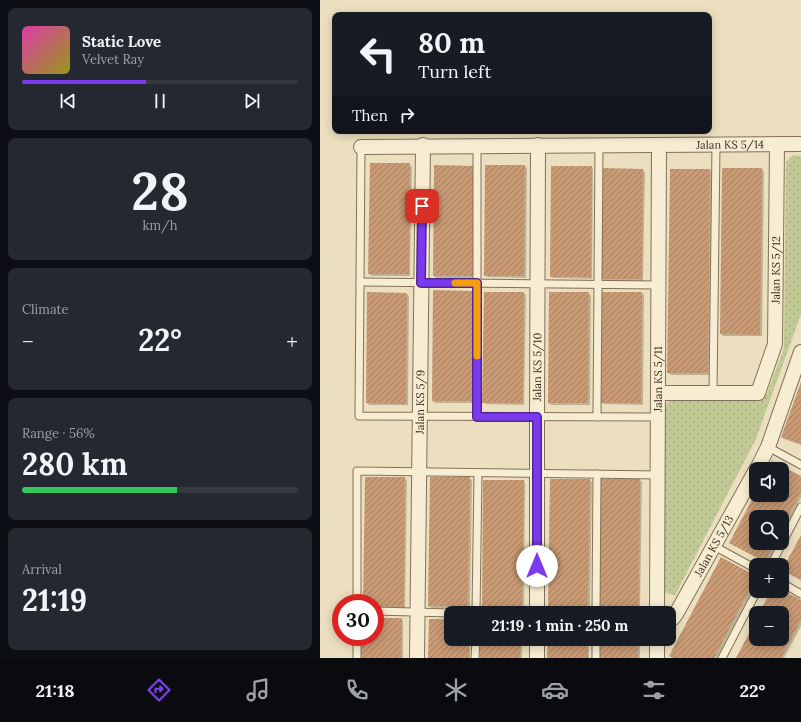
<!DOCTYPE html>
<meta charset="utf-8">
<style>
:root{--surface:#171b24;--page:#242831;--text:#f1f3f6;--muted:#9ea1a6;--line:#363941;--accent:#7c3aed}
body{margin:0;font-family:Lora,serif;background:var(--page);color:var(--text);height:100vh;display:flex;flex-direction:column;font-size:15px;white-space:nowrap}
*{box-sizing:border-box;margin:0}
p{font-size:13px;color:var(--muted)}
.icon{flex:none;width:22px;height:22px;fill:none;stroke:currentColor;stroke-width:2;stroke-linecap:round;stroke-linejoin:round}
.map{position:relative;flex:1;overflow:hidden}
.drawer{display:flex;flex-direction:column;gap:8px;padding:8px;background:#0d0f14;width:320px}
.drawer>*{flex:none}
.hud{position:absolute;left:12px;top:12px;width:380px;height:122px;border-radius:8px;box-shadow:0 2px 10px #0003;background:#171b24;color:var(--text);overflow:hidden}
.controls{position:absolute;left:429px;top:462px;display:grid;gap:8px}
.controls a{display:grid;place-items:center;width:40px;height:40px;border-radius:8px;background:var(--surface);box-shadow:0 2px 10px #0003;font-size:20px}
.speed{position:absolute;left:12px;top:594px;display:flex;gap:8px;font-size:20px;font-weight:700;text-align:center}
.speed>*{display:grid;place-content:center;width:52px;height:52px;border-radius:50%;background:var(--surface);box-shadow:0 2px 10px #0003;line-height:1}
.speed .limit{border:6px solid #d22;background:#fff;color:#111}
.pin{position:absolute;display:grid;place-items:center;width:34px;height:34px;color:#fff;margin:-17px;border-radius:8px;box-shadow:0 2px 6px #0006}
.me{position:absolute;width:44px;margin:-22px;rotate:0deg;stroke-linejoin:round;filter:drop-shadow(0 0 3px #0008)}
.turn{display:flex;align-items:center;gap:14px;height:84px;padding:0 20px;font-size:18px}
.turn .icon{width:52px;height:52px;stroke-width:2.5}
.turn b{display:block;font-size:28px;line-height:34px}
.then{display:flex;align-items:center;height:38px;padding:0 20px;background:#0003;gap:8px;font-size:15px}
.big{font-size:30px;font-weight:700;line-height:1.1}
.drawer .widget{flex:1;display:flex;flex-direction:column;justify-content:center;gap:6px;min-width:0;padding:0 14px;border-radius:8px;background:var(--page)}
.drawer .dial{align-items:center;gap:0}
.dial b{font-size:52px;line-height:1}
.song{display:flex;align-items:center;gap:12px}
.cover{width:48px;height:48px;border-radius:6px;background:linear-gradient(135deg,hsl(320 70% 55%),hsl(60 70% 35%))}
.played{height:4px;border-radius:2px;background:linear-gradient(90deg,var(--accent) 45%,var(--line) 45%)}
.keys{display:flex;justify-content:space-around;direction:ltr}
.heat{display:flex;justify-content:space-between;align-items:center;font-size:22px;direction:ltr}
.charge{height:6px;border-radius:3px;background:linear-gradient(90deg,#34c759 56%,var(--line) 0)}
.trip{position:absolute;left:124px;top:606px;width:232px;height:40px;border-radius:8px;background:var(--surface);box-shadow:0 2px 10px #0003;font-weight:700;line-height:40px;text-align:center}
.dock{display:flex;height:64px;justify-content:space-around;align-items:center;background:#090b0e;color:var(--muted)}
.dock .icon{width:28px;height:28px}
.dock .on{color:var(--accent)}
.dock b{font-size:18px;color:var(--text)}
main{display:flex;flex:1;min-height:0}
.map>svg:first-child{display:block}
.park{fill:url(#park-dots)}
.shadow{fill:#0003}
.building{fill:url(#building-hatch)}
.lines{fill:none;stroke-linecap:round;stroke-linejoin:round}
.lane-casing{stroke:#837058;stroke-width:9}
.street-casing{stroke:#837058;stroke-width:16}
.lane{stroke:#f7edd2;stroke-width:7}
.street{stroke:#f7edd2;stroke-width:14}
.route-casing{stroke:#51269a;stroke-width:10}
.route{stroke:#7c3aed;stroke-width:7}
.slow{stroke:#f59e0b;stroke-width:7}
.labels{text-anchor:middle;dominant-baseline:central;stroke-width:4;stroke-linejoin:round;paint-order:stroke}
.street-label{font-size:11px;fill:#33281c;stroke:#f3eace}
</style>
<main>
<section class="drawer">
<div class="widget">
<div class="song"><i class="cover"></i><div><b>Static Love</b><p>Velvet Ray</p></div></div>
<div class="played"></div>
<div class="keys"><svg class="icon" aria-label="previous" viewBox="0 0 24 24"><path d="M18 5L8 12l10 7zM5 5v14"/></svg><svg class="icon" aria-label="pause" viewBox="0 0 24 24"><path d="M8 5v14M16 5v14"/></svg><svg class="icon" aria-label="next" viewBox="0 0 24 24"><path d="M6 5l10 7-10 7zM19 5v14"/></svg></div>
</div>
<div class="widget dial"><b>28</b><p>km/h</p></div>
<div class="widget"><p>Climate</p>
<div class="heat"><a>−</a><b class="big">22°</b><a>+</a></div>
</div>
<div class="widget"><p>Range · 56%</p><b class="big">280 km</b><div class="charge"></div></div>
<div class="widget"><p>Arrival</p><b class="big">21:19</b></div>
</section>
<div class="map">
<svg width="481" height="658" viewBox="0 0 481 658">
<defs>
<pattern id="park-dots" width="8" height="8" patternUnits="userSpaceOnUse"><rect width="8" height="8" fill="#c1c994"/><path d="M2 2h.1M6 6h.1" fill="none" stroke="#a6ad7f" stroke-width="1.8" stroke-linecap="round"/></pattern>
<pattern id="building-hatch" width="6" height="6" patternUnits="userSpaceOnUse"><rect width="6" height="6" fill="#c89b76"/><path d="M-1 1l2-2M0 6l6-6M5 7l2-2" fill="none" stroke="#a37e60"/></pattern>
</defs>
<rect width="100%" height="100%" fill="#ebdfbf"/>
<path class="park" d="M473,155L481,156V314L436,439L355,595L345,593V405L353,397L442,398L447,394L464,348L466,162Z"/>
<g class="shadow">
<path d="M89,164L92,167L90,276H52L49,274Z"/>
<path d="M205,166L207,168L206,278L167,277L165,275Z"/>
<path d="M154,167L155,278H116L114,276Z"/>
<path d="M271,167L273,169L272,279L233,278L231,276Z"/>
<path d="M403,169H442L444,172L442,336H403L401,334Z"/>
<path d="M322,170L325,172L323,281H284L282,279Z"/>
<path d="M390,170L392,172L389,375H351L348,373Z"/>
<path d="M153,292L155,294L154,403H115L113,401Z"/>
<path d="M203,293L206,295L204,405L166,404L163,402Z"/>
<path d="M269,293L271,296L270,405H231L229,403Z"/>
<path d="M322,293L324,295L323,405L284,404L282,402Z"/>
<path d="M87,294L89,296L88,405H49L47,403Z"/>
<path d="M481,385V445L464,439L462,437Z"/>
<path d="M452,463L481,477V498L462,534V517H436V543H457L447,563L410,543L436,494V495H462V469H449Z"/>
<path d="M85,478L87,481L85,608H55V603H44Z"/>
<path d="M149,478L152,480L150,608H111L109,606Z"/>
<path d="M269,480L272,482L270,610H231L229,607Z"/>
<path d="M320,480L322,482L320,610L281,609L279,607Z"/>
<path d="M203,481L205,483L204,611L165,610L163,608Z"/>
<path d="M481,537V581L463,570Z"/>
<path d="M436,577V583L397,658H353L351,656Z"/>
<path d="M452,591H462L481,601V626L464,658H417L436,622V639H462V613H441Z"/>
<path d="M55,619H81L83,621V658H42V637H55Z"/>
<path d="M131,620V639H150V658H109Z"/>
<rect x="161" y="639" width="41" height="19"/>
<rect x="228" y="639" width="41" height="19"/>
<rect x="279" y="639" width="41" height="19"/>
</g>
<g class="building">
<path d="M50,163H90L89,274H48Z"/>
<path d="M114,165L154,166L153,276H113Z"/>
<path d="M165,165H205L204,276H164Z"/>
<path d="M231,166H272L271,277H230Z"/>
<path d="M282,168L323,169L322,279H281Z"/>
<path d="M402,168H442L440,335L400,334Z"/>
<path d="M350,169H390L388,373H347Z"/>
<path d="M113,290L153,291L152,401H112Z"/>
<path d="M47,292L87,293L86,404L46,403Z"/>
<path d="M164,292H204L203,403H162Z"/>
<path d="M229,292H269L268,403H228Z"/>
<path d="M282,292H322L321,403H281Z"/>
<path d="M481,382V444L461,437Z"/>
<path d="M452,461L481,476V492L462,529V517H436V543H454L445,562L409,543L436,492V495H462V469H448Z"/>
<path d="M45,477H85L84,607L55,606V603H43Z"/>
<path d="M110,477H150L148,606H108Z"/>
<path d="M230,479H270L268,608H228Z"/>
<path d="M280,479H320L319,608H278Z"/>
<path d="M163,480H204L202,609H162Z"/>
<path d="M481,535V580L462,570Z"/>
<path d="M401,557L436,576V577L394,658H353L349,656Z"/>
<path d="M462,590L481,600V620L461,658H416L436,620V639H462V613H439L451,591H462Z"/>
<path d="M55,618H82L81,658H41V637H55Z"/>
<path d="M109,619H131V639H149V658H108Z"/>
<path d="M160,639H201L200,658H160Z"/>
<path d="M228,639H268V658H227Z"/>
<rect x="278" y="639" width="40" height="19"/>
</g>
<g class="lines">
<defs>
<g id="lane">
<path d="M157,145V417"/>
<path d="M41,147L39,416L338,417"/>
<path d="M40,282L338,285"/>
<path d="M393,393L396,145"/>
<path d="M277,417L279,145"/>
<path d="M448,447L481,465"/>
<path d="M394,546L436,569"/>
<path d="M451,565L481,507"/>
<path d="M462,583L481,594"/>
<path d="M37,603V471L338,475"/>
<path d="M55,611L131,613"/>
<path d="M156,613L158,473"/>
<path d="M276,613L277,474"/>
<path d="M37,658V637"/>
<path d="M155,658L156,639"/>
<path d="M276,658V639"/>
<path d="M402,658L437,591"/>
</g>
<g id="street">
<path id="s1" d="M41,147L481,144"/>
<path id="s2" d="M338,393H438L455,344L457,144"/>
<path d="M437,469L448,447L481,352"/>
<path id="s3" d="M217,613V417L218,145"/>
<path id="s4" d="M337,613L339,145"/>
<path id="s5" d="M349,619L353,618L356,614L436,470"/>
<path id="s6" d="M97,658L103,145"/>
<path d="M217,658V639"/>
<path d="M337,658V639"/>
</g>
</defs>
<use href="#lane" class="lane-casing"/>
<use href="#street" class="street-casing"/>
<use href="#lane" class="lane"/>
<use href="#street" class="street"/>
</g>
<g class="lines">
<defs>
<path id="route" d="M102,206L101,283H157V417H217V566"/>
</defs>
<use href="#route" class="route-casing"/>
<use href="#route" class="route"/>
<path class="slow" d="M135,283H157V356"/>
</g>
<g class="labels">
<g class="street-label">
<text stroke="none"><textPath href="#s1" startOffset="369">Jalan KS 5/14</textPath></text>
<text stroke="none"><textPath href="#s2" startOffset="226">Jalan KS 5/12</textPath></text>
<text stroke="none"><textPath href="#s3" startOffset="246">Jalan KS 5/10</textPath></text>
<text stroke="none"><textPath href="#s4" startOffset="234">Jalan KS 5/11</textPath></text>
<text stroke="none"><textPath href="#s6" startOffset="256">Jalan KS 5/9</textPath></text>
<text stroke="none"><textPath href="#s5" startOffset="87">Jalan KS 5/13</textPath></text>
</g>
</g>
</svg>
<div class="controls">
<a><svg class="icon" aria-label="sound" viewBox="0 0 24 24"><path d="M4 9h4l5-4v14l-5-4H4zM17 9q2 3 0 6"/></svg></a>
<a><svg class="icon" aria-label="search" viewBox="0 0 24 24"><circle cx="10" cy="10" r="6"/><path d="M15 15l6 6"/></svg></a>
<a>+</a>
<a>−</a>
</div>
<div class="speed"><div class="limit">30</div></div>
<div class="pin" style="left:102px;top:206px;background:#d93025"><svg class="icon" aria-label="arrive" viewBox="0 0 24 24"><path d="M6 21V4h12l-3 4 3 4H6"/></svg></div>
<svg class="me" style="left:217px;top:566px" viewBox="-20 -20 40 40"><circle r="19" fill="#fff"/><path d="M0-13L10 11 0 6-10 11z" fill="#7c3aed"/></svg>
<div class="trip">21:19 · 1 min · 250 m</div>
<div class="hud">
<div class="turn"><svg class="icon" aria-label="left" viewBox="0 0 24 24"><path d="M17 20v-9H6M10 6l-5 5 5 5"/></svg><div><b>80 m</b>Turn left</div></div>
<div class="then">Then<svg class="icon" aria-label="right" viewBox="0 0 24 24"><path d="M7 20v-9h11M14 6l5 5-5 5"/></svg></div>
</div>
</div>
</main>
<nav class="dock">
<b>21:18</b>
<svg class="icon on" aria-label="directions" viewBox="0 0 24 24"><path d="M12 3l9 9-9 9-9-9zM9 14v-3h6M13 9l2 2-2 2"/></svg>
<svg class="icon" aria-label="music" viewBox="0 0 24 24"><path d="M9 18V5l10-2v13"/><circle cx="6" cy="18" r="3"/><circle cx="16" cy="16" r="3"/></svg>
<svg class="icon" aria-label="phone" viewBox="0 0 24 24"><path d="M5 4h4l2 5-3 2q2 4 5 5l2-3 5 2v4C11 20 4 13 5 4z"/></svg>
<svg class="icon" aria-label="climate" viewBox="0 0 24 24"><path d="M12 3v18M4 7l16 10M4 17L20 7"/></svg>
<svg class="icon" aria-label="car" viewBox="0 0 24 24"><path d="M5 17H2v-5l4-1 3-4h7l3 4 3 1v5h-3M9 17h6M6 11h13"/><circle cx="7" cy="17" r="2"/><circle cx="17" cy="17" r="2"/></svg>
<svg class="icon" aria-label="filters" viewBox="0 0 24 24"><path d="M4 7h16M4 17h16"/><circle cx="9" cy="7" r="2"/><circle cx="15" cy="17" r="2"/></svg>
<b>22°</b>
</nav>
